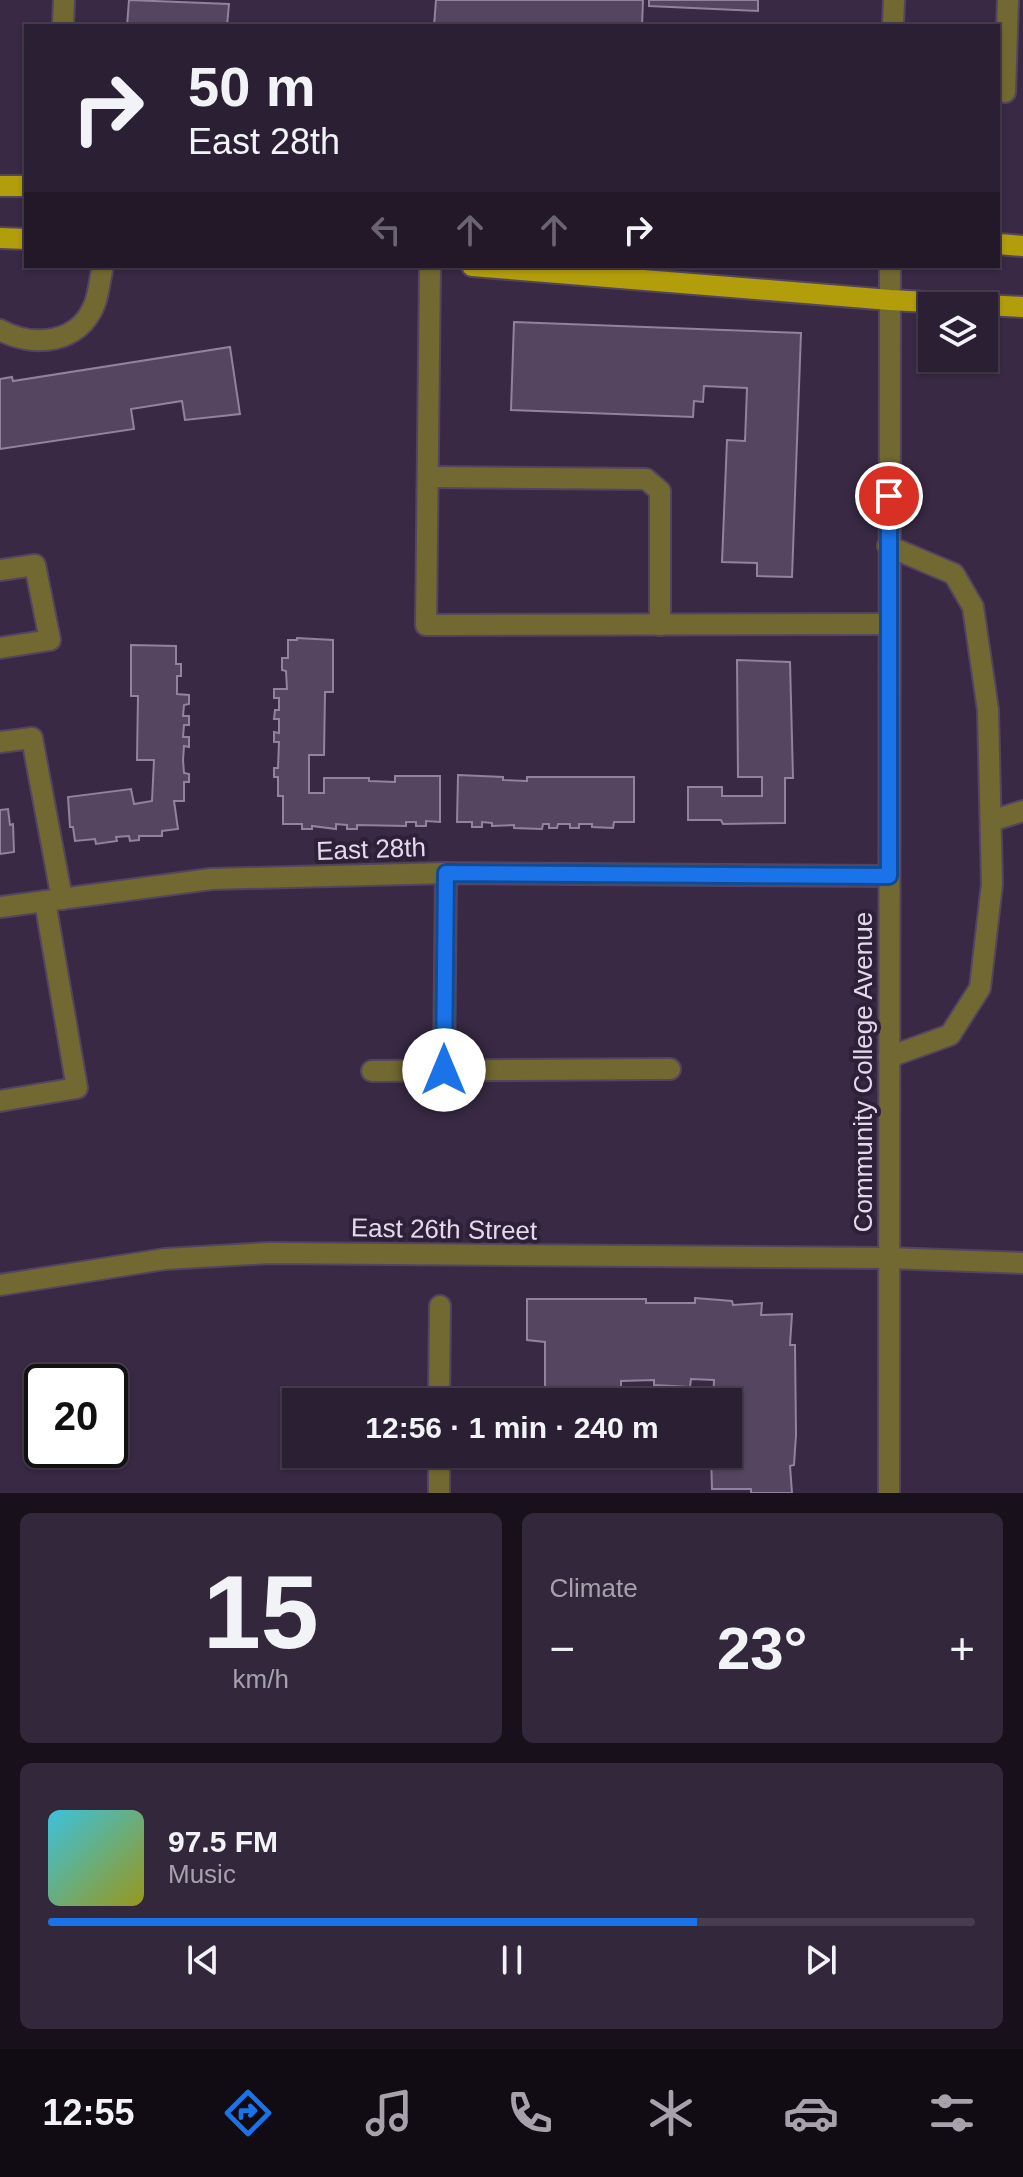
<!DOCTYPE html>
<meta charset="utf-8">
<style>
:root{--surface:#2b1f33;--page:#33273b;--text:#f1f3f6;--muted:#a6a2ac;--line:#473d4e;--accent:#1a73e8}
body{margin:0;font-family:Arial,sans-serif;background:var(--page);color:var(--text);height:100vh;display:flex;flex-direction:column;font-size:30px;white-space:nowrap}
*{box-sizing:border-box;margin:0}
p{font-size:26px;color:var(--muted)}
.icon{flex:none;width:44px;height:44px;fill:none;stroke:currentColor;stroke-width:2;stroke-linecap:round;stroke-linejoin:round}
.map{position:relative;height:1493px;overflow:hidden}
.details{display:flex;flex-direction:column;gap:20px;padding:20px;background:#18111c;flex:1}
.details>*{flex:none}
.banner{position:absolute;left:24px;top:24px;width:976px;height:244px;border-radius:0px;box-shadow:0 2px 6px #0004,0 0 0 2px var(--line);background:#2b1f33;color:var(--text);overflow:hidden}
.fabs{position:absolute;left:918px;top:292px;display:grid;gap:16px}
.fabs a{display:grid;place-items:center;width:80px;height:80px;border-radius:0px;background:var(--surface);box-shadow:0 2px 6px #0004,0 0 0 2px var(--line);font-size:40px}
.speed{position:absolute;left:24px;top:1364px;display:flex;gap:16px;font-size:40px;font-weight:700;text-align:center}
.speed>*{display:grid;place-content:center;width:104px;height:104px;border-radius:50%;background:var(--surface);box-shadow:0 2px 6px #0004,0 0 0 2px var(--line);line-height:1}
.speed .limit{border:4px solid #111;border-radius:12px;background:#fff;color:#111}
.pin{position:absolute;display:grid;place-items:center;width:68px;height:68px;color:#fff;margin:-34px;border:4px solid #fff;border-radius:50%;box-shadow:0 2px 8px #0007}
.me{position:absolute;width:88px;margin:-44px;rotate:0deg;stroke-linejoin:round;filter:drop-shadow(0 0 6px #0008)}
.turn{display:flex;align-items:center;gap:28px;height:168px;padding:0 32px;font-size:36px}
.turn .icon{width:104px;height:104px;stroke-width:2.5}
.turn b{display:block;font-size:56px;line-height:68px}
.lanes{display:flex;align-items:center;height:76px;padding:0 32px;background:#0003;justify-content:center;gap:40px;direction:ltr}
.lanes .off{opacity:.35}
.big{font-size:60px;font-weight:700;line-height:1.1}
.details .tile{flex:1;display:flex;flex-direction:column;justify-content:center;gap:12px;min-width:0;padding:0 28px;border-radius:12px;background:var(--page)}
.details .dial{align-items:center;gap:0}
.dial b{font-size:104px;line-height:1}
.song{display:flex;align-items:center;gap:24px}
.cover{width:96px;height:96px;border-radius:12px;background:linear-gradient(135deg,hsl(190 70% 55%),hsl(60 70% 35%))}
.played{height:8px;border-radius:4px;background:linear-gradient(90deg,var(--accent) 70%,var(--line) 70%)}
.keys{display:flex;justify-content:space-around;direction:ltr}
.heat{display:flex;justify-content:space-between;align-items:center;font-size:44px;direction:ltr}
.details .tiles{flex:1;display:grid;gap:20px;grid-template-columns:1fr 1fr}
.tile:last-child{grid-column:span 2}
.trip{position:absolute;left:282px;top:1388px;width:460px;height:80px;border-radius:0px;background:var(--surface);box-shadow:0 2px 6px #0004,0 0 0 2px var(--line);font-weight:700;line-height:80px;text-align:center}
.tab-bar{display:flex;height:128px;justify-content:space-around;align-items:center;background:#110c14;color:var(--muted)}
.tab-bar .icon{width:56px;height:56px}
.tab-bar .on{color:var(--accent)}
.tab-bar b{font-size:36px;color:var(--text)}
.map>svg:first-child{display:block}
.building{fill:#554561;stroke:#92819f;stroke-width:2}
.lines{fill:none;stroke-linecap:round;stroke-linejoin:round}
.minor-casing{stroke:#54455f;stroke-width:24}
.major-casing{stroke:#54455f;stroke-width:24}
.minor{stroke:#726832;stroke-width:20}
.major{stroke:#b29d0b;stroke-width:20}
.route-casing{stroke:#114b97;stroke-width:20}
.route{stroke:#1a73e8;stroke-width:14}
.labels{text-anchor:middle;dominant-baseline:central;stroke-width:8;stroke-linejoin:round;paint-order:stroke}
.street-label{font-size:26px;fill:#e3d9ea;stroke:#2e2039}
</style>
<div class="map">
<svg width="1023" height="1493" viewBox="0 0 1023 1493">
<rect width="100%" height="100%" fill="#392944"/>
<g class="building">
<path d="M129,0L229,4L227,26H127Z"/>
<path d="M436,0H643L642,26H434Z"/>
<path d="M649,0H758V11L649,6Z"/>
<path d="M514,322L801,333L792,577L757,576V563L722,562L727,440L745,441L747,388L704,386L703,402L694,401L693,417L511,410Z"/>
<path d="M230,347L240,414L185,420L182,401L131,409L134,429L0,449V379L12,377L13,381Z"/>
<path d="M297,638L333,640V692H325L324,755H309V793H324V778H369V781L395,782V776H440V822L426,821V826H416V822H406V826L357,825V829H347V825L336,824V829L312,826V829H302V824H283V796H278V777H274V768H278L279,742H274V732L279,733V719H274L275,710H279V698H274V689H287L286,671L282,670V658H288V640H297Z"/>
<path d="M131,645L176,646V664H181V676H177V694L189,695V704L184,705L183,716H189V725H184L183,737H189V747L184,746L183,760L184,773L189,774V782H184V801H174L178,829L162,831V836H139V840L130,841L129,836L116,837L117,841L96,844L95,839L75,841L73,827H70L68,797L131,789L134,804L152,801L154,760H137L138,696H131Z"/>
<path d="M737,660L790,662L793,778H785V823L723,824L721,820H688V787H722V796H762V777H738Z"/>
<path d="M458,775L503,777V780L527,781V777H634V822H614L613,828L592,827V824H579V828H570V824H558L557,828H549V824H543L542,829L514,828V825L492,826V823L482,822V827H472V822H457Z"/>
<path d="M8,809L10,825L13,824L14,852L0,854V810Z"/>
<path d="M695,1298L732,1301L733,1305L762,1303L761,1315L792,1314L790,1345H795L796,1435L794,1465L790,1466L792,1493H751V1489H712L711,1454H728V1402H713L714,1380L691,1379L690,1387L654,1385V1380L621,1381V1401L624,1402H545V1342L527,1340V1299H646V1303H695Z"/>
</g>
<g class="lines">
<defs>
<g id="minor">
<path d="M63,26L64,0"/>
<path d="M893,26L894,0"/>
<path d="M1005,92L1008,0"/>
<path d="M430,266L426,625L888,624"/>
<path d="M0,330C34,348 80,344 95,303C99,292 100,278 103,266"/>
<path d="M429,477L646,479L660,491V625"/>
<path d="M888,546L954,574L973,607L988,710L992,884L980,988L950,1035L889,1057"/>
<path d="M0,570L35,565L50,640L0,648"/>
<path d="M0,742L32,738L62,899"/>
<path d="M991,821L1023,811"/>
<path d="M0,907L211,879L446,873L889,876"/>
<path d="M444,1070L446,873"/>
<path d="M372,1071L670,1069"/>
<path d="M0,1101L77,1088L45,901"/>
<path d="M0,1285L165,1259L269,1253L889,1258L1023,1263"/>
<path d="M439,1402L440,1306"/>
<path d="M439,1493V1454"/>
<path d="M889,1493L890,266"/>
</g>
<g id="major">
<path d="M0,186H26"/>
<path d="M0,238L26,239"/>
<path d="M998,244L1023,246"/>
<path d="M472,266L890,300L1023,307"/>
</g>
</defs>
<use href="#minor" class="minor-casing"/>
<use href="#major" class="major-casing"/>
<use href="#minor" class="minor"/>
<use href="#major" class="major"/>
</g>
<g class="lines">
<defs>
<path id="route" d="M444,1070L446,873L889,876V496"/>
</defs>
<use href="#route" class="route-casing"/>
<use href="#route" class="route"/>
</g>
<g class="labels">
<g class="street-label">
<text transform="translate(371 849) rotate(-2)">East 28th</text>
<text transform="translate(863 1072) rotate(-90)">Community College Avenue</text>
<text transform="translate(444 1229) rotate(1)">East 26th Street</text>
</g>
</g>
</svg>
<div class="fabs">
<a><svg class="icon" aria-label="layers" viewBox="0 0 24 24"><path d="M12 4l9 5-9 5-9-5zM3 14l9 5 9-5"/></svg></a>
</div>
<div class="speed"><div class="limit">20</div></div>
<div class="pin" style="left:889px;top:496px;background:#d93025"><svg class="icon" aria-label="arrive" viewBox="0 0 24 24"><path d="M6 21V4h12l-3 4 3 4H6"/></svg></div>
<svg class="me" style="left:444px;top:1070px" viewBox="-20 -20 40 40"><circle r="19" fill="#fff"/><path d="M0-13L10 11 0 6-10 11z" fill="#1a73e8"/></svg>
<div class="trip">12:56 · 1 min · 240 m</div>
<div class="banner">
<div class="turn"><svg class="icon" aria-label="right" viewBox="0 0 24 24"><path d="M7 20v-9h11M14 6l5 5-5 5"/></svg><div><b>50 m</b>East 28th</div></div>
<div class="lanes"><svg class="icon off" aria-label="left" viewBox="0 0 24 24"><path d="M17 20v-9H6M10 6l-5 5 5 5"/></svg><svg class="icon off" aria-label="ahead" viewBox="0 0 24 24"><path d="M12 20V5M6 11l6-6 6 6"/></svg><svg class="icon off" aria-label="ahead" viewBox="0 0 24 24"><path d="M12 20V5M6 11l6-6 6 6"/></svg><svg class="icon" aria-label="right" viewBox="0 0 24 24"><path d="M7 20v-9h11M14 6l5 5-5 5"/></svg></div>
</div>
</div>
<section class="details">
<div class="tiles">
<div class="tile dial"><b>15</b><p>km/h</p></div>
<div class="tile"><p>Climate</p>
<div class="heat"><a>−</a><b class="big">23°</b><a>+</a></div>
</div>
<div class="tile">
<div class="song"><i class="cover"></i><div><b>97.5 FM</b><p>Music</p></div></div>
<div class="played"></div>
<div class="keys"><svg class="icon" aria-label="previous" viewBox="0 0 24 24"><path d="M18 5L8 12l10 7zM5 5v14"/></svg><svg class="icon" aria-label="pause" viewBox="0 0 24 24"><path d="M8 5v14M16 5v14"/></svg><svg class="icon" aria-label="next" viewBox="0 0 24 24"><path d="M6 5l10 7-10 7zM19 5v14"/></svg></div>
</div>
</div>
</section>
<nav class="tab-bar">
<b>12:55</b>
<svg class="icon on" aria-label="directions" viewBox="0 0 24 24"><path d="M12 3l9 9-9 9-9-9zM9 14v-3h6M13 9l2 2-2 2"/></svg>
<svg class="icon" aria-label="music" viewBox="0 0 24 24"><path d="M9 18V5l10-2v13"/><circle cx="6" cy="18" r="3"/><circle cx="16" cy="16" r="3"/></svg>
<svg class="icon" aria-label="phone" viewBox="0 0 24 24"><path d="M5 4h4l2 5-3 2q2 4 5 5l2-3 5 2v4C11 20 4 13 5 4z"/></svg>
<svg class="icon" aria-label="climate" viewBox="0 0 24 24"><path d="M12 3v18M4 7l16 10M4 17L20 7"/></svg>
<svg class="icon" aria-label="car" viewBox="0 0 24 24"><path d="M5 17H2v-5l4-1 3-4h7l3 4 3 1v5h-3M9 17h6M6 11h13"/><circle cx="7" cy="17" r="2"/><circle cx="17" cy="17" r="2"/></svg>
<svg class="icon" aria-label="filters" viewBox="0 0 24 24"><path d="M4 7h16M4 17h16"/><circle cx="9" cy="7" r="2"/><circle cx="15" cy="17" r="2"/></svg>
</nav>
